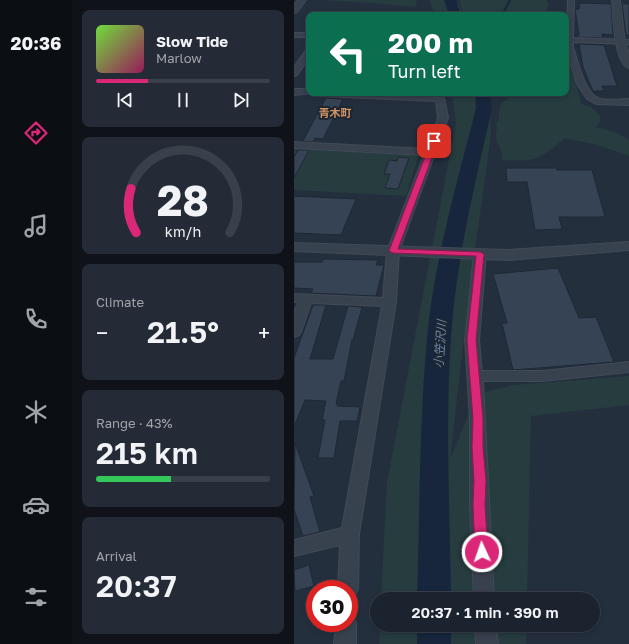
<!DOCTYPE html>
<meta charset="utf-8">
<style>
:root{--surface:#1b232e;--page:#242b36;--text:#f1f3f6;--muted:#a0a4aa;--line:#39404a;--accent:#db2777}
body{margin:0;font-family:"Golos Text","Noto Sans JP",sans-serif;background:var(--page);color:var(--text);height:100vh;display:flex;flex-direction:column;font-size:15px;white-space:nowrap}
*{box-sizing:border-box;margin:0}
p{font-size:13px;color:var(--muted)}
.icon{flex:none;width:22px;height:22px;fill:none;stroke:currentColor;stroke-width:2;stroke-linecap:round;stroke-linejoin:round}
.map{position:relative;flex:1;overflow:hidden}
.details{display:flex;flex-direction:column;gap:10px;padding:10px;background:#0f1319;width:222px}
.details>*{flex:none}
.banner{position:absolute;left:12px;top:12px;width:263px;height:84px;border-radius:8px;box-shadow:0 2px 6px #0003,0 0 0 1px var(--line);background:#0b6e4f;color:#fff;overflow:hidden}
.speed{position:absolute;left:12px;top:580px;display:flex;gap:8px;font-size:20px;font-weight:700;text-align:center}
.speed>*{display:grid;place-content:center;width:52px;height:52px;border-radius:50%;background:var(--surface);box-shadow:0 2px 6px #0003,0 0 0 1px var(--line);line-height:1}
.speed .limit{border:6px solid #d22;background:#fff;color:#111}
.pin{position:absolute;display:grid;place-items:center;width:34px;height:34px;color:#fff;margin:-17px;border-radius:8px;box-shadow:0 2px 6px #0006}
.me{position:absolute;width:44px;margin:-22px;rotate:357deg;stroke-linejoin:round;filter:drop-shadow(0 0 3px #0008)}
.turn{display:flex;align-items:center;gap:14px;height:84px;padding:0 16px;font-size:18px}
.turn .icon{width:52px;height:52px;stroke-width:2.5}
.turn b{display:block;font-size:28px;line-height:34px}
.big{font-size:30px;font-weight:600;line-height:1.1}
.details .widget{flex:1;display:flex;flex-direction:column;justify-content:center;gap:6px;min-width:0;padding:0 14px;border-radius:8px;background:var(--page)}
.details .dial{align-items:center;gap:0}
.dial svg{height:104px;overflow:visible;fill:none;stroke:var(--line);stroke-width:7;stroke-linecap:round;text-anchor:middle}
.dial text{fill:var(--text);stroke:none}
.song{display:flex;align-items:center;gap:12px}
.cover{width:48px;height:48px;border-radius:6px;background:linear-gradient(135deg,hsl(100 70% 55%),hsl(330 70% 35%))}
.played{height:4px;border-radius:2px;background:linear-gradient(90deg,var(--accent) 30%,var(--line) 30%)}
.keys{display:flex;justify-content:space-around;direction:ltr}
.heat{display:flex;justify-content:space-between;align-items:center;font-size:22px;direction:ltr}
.charge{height:6px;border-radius:3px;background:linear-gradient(90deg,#34c759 43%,var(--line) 0)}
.trip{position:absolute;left:76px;top:592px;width:230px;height:40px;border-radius:20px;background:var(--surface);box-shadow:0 2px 6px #0003,0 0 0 1px var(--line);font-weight:600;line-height:40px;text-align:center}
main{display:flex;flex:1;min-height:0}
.menu{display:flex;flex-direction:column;width:72px;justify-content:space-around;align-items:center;background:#0b0e12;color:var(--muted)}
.menu .icon{width:28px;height:28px}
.menu .on{color:var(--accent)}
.menu b{font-size:18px;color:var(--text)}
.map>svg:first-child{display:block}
.green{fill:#263c3f}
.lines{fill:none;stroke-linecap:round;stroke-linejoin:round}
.stream-far1{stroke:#17263c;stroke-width:2}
.stream{stroke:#17263c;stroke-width:2.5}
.river{fill:#17263c;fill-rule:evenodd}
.building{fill:#364354;stroke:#1f2835}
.minor-casing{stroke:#414a57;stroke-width:2}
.tertiary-casing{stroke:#414a57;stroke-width:2}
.minor{fill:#38414e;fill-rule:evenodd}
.tertiary{fill:#38414e;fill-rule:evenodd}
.route{fill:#db2777;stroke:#8e194d}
.labels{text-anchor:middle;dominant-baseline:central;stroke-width:4;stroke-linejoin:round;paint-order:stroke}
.far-quarter-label{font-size:11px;font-weight:bold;fill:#d59563;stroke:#1d2633}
.water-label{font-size:12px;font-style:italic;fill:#6d86a8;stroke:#1d2633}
</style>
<main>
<nav class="menu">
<b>20:36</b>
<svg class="icon on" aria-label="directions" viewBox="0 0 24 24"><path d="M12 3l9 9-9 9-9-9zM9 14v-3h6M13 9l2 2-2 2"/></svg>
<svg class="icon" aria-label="music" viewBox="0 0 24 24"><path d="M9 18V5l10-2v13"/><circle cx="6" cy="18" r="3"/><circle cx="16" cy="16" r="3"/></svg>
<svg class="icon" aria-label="phone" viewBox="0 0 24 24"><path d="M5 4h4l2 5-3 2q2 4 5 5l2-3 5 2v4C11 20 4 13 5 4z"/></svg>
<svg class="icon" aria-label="climate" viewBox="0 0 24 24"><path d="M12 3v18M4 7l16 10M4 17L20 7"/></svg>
<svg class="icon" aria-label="car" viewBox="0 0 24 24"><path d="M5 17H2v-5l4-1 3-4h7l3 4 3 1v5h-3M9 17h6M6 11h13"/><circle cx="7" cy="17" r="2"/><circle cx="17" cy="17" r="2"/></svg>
<svg class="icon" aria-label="filters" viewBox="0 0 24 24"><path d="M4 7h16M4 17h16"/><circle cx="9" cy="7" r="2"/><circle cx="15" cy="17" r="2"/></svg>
</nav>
<section class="details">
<div class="widget">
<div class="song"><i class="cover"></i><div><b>Slow Tide</b><p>Marlow</p></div></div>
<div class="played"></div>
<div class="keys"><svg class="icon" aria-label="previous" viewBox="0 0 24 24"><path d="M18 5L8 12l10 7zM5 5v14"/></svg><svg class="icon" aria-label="pause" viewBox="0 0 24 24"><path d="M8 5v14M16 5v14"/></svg><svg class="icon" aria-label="next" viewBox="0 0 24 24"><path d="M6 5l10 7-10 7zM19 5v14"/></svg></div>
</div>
<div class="widget dial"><svg viewBox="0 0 100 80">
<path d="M14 69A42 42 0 1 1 86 69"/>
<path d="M14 69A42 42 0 0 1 10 35" stroke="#db2777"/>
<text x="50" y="56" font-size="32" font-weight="700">28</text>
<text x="50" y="72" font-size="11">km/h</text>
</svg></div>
<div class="widget"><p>Climate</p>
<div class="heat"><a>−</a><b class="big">21.5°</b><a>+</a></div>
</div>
<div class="widget"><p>Range · 43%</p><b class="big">215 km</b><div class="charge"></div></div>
<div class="widget"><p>Arrival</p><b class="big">20:37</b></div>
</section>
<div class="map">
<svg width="335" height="644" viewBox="0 0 335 644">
<rect width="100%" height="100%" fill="#242f3e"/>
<g class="green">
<path d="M26,0H122L123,1L121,7L79,3Z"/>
<path d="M136,0H162L169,12L165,0H252L255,5L250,15H140Z"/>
<path d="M272,56L288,104L297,107L306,116V122L302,127L321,132L335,140V156L304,145L271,138C243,161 243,161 208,160C208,147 205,149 202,139C201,134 204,129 202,123L205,120C201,84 250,93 272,93Z"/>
<path d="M158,93H195L197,135L176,286L156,459L183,394L220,385L335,376V405L237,416L233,599H87L93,482L162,123Z"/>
<path d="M0,149L125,155L112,196L0,190Z"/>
<path d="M86,625H232V644H85Z"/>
</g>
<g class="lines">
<path class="stream-far1" d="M208,15L216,0"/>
<path class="stream" d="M190,107L196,93"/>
<g class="river">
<path d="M150,0H162L167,15H155Z"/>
<path d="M181,93H195L198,108C181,184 162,259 157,338C151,424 156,512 157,599H123C126,512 125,425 133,339C140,260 163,184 182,108Z"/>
<rect x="123" y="625" width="34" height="19"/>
</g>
</g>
<g class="building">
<path d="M286,3L317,4L319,35L308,34L309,38L283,37L282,35H285L281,9H285Z"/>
<path d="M328,4H335V35H332Z"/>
<path d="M285,44L310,45L323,86H308L310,91H299L289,67Z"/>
<path d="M32,98L49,99L29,139L21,138L19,142L9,141Z"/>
<path d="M4,150H15L0,178V157Z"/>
<path d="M104,157L115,158L104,189L91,188L96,174H90L95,160L103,161Z"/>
<path d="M212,168H263V170H298L311,217H265L268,229L241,230L233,182H213Z"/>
<path d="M0,196L62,199L47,235L0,233Z"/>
<path d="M30,259L84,260L82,265H90L82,296L17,293L19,289L0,288V262H28Z"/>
<path d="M264,268L285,318L302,317L320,362L219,370L208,323H213L199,274Z"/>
<path d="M19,305H32L16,359H39L54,306L68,307L59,340H58L50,381H47L42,404H44L43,406L66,407L63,421H46L40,458H24L31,420H28L32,401L11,400L0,427V358Z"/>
<path d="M1,443L20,496L16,497L26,532L9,536L0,509Z"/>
<path d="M15,565L20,586L1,591L0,570Z"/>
</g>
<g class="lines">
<defs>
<g id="minor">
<path d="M274,0H280L279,38L335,40V44L279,42V47C284,61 290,94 306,99C314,101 326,99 335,99V105L302,104L293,99L283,84L272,50Z"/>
<rect x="0" y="33" width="15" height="4"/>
<path d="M12,50H15V58L3,75L0,76V67Z"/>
<path d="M0,89H15V93H19L0,95Z"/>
<path d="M22,93L141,95V93H149L154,118L105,251L102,302L65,534L64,589L61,595L55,598V589H44L46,545L0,556V540L48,528L88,306L17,303L7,332L5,335L0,337V313L4,302H0V294L89,298L93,251L130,155L0,148V142L132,149L144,118L142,101L26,96Z"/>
<path d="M186,250L192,254L185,340L188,371H249L335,362V372L249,381H189L200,599H180L176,505V419L171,340L180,254Z"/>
<path d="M55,614L59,616L62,623V644H40L42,623H55Z"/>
<path d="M181,625H201L204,644H182Z"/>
</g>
<g id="tertiary">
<path d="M4,0H12L3,12L0,13V5Z"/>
<path d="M318,0H326L331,43L335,53V68C320,64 319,14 318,0Z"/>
<path d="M335,242V250L213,260L0,251V243L213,250Z"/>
</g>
</defs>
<use href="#minor" class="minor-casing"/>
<use href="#tertiary" class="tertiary-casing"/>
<use href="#minor" class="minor"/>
<use href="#tertiary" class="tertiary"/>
</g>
<path class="route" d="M140,139L144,141L104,249L186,252L190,254L182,340L189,419V447L192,481L191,505L194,552L192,556L188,558L183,556L181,552L179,505L180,481L178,447L179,419L173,340L182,256L99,253L95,251L137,141Z"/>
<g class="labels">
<g class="far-quarter-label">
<text x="41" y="112">青木町</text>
</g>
<g class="water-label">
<text transform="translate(146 344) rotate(-86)">小笠沢川</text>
</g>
</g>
</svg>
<div class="speed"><div class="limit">30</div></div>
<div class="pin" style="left:140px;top:141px;background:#d93025"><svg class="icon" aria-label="arrive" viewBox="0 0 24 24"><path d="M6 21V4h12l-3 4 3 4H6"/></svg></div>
<svg class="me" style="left:188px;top:552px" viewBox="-20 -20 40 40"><circle r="17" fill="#db2777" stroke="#fff" stroke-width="3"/><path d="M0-11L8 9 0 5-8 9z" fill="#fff"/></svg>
<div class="trip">20:37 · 1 min · 390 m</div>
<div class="banner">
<div class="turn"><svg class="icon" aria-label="left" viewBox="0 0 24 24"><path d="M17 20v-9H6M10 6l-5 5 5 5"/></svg><div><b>200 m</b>Turn left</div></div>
</div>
</div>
</main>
